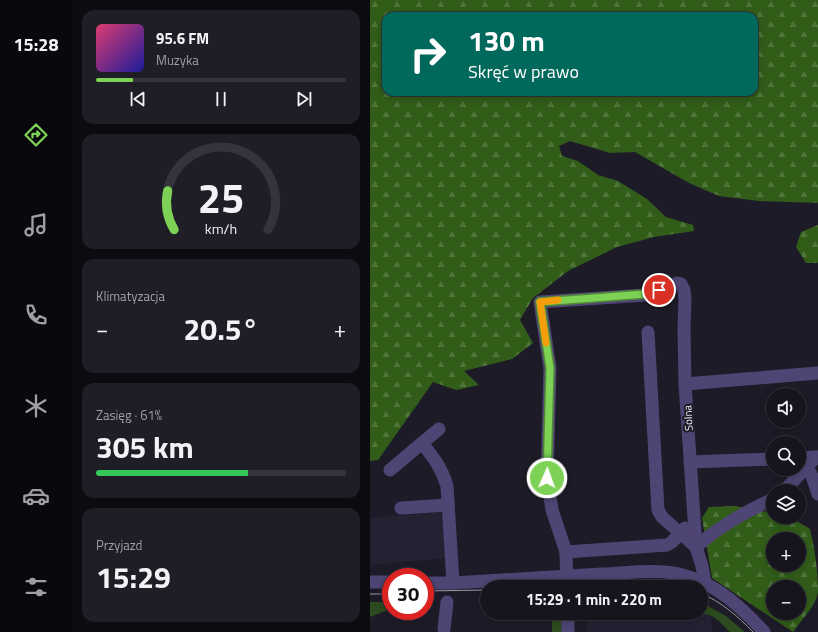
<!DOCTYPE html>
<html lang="pl">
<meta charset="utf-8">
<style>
:root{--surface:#16141d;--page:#1f1d26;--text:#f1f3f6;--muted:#9e9ea4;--line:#35333b;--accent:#7dd154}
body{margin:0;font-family:"Titillium Web",sans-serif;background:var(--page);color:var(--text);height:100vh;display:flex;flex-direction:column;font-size:15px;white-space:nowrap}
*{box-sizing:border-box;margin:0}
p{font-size:13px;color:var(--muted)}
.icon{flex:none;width:22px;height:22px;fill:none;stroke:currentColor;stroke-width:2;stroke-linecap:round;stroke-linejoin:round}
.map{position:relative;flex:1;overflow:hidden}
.details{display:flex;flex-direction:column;gap:10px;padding:10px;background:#0c0b10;width:298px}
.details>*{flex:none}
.banner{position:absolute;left:12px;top:12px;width:376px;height:84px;border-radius:12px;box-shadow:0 2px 10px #0003,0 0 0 1px var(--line);background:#00695c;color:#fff;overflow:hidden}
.buttons{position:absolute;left:396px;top:388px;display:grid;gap:8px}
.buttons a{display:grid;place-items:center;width:40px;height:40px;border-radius:50%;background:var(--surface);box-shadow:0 2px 10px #0003,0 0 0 1px var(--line);font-size:20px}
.speed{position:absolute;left:12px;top:568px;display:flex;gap:8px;font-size:20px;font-weight:700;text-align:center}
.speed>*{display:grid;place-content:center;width:52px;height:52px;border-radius:50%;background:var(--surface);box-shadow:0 2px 10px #0003,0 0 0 1px var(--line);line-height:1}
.speed .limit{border:6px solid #d22;background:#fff;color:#111}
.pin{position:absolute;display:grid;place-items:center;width:34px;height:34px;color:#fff;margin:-17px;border:2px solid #fff;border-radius:50%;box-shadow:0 1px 4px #0007}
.me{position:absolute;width:44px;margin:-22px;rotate:2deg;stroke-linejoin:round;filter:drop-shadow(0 0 3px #0008)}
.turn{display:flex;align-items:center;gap:14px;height:84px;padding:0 20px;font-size:18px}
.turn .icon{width:52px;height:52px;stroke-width:2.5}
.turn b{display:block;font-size:28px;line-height:34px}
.big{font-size:30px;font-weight:700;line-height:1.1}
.details .widget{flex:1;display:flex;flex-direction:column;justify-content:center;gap:6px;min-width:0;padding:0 14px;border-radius:12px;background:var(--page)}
.details .dial{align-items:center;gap:0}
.dial svg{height:104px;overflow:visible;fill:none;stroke:var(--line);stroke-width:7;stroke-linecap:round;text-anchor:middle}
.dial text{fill:var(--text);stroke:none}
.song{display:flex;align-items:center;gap:12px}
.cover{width:48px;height:48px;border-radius:6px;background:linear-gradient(135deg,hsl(340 70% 55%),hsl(240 70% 35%))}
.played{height:4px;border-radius:2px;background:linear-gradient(90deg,var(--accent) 15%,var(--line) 15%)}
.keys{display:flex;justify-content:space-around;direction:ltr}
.heat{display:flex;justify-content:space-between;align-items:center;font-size:22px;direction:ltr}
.charge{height:6px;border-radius:3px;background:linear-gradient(90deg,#34c759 61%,var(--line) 0)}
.trip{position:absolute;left:110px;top:580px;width:228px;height:40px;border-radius:20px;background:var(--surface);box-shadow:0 2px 10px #0003,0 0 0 1px var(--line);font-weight:700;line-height:40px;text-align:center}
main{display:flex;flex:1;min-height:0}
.tab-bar{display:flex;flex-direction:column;width:72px;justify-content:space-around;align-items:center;background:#09080c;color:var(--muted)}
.tab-bar .icon{width:28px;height:28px}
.tab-bar .active{color:var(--accent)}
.tab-bar b{font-size:18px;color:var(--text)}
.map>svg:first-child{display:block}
.built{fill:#252133}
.grass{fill:#2d4b1f}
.forest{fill:url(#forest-firs);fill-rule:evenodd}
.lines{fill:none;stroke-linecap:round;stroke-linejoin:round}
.minor{stroke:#4f4574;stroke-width:13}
.tram{stroke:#9a99a2;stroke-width:1}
.route-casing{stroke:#518837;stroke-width:10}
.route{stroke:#7dd154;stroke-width:7}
.slow{stroke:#f59e0b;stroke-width:7}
.labels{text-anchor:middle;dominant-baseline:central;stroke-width:4;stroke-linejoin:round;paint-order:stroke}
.street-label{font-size:11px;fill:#f2f1f9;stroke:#1d1b27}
</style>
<main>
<nav class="tab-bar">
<b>15:28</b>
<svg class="icon active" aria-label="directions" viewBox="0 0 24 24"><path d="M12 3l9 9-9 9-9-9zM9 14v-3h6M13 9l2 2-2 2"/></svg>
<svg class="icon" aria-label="music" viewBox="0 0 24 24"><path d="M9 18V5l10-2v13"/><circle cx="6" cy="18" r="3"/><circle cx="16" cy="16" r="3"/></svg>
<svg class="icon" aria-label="phone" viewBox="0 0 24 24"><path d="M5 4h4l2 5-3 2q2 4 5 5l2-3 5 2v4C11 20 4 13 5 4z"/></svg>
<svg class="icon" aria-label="climate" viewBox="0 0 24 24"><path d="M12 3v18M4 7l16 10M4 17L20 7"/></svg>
<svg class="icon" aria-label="car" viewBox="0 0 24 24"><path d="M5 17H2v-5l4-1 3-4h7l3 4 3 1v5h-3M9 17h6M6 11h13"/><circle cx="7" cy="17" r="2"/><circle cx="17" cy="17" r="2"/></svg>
<svg class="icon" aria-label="filters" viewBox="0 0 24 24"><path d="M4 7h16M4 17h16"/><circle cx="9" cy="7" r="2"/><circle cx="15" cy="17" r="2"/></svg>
</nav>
<section class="details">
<div class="widget">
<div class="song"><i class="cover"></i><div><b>95.6 FM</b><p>Muzyka</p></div></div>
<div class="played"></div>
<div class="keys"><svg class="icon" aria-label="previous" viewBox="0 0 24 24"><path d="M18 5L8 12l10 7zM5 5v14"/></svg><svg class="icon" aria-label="pause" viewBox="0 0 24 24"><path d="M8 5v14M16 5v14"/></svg><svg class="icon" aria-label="next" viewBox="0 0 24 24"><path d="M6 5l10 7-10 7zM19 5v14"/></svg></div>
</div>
<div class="widget dial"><svg viewBox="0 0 100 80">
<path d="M14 69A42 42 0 1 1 86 69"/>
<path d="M14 69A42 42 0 0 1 9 39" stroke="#7dd154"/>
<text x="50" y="56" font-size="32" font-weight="700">25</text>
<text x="50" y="72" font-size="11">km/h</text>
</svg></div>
<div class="widget"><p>Klimatyzacja</p>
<div class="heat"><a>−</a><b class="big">20.5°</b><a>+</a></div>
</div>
<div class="widget"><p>Zasięg · 61%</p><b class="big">305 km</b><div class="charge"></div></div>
<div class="widget"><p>Przyjazd</p><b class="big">15:29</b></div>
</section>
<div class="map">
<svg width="448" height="632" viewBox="0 0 448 632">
<defs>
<pattern id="forest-firs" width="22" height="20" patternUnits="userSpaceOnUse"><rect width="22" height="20" fill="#315d19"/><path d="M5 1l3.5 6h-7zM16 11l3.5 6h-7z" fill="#4f753b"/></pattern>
</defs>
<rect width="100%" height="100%" fill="#1d1b27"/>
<g class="built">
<path d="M72,512L76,558L1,565L0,518Z"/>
<path d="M341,609L342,632H217L216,613H331Z"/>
</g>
<g class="grass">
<path d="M0,602H21V609L0,617Z"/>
<path d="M331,602L356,616L375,632H360C340,612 341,613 314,615V613H331Z"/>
<path d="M182,613H193L194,632H182Z"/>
</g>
<g class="forest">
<path d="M0,0H448V203L389,201L349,196L319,183L265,152L240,153L200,141L189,146L192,156L208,161L228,175L248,181L277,199L296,217L323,225L324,231L284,237L247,247L198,271L163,298L150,320L163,343L142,359L94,371L109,385L86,390L63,382L8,460L0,461ZM16,16H384V92H16Z"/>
<path d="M448,225V263H436L426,247L431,232Z"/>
<path d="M365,506L403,513V517H420L440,529C445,549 448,572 448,592C446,606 431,620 423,632L342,578L332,518L339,507ZM403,539H429V565H403ZM403,587H429V613H403Z"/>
</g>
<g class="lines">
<g class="minor">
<path d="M278,332L288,510L292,517L326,547C349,526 375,512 403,499"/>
<path d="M315,384L448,373"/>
<path d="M52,443L69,429"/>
<path d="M429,458L448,457"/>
<path d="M320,462L403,459"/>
<path d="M437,467L442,476L448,494"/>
<path d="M20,470L52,443C63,457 72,468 77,486L83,583"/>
<path d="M414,491L446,457"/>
<path d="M31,508L78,505"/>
<path d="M196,552L297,545L302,542L315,528"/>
<path d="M0,582H21"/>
<path d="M55,583H83C133,580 182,577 232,574C259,573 290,568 316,576C348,585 372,608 394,632"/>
<path d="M197,587L196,552L182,510L177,478L180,368L170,302L276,295L307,283L311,284L314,290L315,299L314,329L315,384L326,547L332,566L335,583"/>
<path d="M74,629L77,602"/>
<path d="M198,632V613"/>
</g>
<g class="tram">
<path d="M164,587L274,581L294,582L316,587"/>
<path d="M55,591L117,590"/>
<path d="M331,593C351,602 368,616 383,632"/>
<path d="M0,594H21"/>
</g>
</g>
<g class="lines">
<defs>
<path id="route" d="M177,478L180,368L170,302L276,294L289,290"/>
</defs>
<use href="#route" class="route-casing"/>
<use href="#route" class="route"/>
<path class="slow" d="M176,343L170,302L188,300"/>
</g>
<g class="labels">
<g class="street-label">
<text transform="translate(318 418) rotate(-93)">Solna</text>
</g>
</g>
</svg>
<div class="buttons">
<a><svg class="icon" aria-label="sound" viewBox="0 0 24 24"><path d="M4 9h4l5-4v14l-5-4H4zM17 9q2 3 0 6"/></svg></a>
<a><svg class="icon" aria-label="search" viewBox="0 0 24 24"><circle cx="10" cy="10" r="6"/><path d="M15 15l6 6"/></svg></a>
<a><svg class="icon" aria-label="layers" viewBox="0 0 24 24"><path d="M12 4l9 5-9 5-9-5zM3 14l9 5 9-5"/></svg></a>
<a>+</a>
<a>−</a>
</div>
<div class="speed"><div class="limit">30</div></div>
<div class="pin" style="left:289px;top:290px;background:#d93025"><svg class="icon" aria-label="arrive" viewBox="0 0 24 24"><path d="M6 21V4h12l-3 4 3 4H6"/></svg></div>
<svg class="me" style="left:177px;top:478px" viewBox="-20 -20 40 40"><circle r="17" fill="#7dd154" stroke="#fff" stroke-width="3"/><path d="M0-11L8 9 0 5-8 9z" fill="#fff"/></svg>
<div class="trip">15:29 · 1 min · 220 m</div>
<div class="banner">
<div class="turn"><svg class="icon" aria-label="right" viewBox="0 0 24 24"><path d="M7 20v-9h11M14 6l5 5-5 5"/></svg><div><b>130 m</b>Skręć w prawo</div></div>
</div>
</div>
</main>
